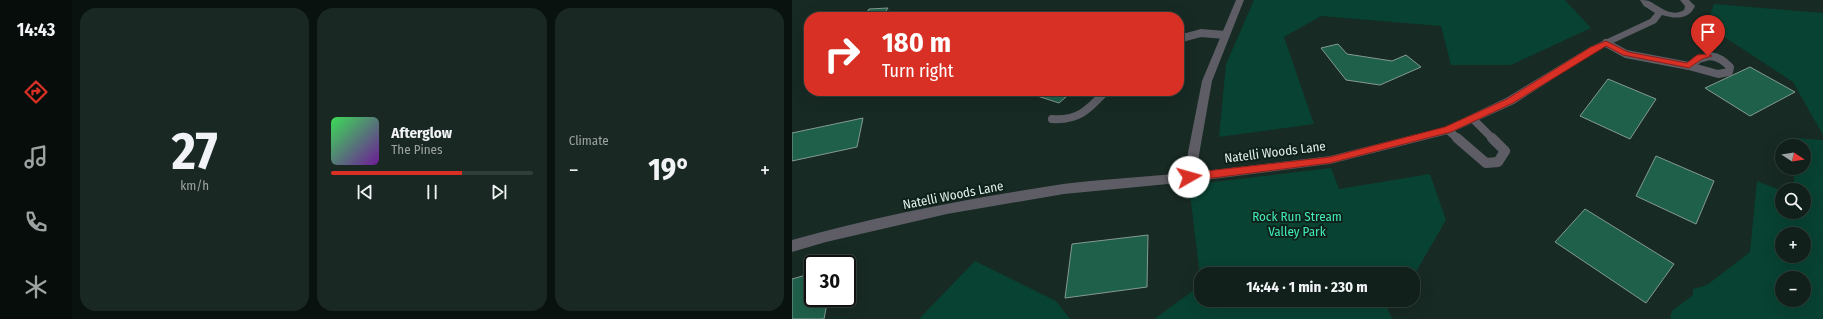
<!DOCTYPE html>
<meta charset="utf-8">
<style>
:root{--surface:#11201a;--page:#1a2823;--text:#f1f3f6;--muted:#9ca3a2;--line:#303e39;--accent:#d93025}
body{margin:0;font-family:"Fira Sans Condensed",sans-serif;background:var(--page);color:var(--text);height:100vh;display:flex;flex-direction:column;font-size:15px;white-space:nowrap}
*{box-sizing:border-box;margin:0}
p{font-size:13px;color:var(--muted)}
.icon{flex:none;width:22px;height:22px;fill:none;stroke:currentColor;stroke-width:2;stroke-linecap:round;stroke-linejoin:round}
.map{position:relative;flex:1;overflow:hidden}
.sheet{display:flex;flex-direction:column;gap:8px;padding:8px;background:#09120e;width:720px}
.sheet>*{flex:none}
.top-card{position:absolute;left:12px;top:12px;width:380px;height:84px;border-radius:16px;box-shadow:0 4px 16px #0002,0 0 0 1px var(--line);background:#d93025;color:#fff;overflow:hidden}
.needle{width:26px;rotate:102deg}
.tools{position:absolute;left:983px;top:139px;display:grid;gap:8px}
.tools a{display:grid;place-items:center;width:36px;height:36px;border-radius:50%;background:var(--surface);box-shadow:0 4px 16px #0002,0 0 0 1px var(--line);font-size:20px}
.speed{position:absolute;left:12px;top:255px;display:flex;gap:8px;font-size:20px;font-weight:700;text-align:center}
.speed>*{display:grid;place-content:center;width:52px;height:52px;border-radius:50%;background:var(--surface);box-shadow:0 4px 16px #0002,0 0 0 1px var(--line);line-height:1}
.speed .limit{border:2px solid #111;border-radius:6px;background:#fff;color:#111}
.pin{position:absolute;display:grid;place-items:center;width:34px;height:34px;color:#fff;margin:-41px -17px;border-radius:50% 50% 50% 0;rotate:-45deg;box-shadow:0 0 4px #0007}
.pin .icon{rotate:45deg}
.me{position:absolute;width:44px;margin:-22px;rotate:83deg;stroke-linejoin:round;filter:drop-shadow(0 0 3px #0008)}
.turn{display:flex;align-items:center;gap:14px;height:84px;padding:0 12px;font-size:18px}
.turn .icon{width:52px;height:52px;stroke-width:2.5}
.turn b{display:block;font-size:28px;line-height:34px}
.big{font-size:30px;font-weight:700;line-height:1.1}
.sheet .tile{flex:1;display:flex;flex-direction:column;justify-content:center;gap:6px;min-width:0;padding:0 14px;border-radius:16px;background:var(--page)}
.sheet .dial{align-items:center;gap:0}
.dial b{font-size:52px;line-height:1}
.song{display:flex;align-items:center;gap:12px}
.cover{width:48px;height:48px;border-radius:6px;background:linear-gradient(135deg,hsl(130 70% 55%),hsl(280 70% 35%))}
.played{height:4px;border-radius:2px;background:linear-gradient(90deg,var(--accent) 65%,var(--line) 65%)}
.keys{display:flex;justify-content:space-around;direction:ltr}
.heat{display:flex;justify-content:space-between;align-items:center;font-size:22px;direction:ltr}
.sheet .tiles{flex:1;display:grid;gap:8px;grid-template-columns:repeat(3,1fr)}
.trip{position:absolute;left:402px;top:267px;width:226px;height:40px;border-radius:16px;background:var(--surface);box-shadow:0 4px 16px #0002,0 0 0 1px var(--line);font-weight:700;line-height:40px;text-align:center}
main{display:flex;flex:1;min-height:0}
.tabs{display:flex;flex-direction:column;width:72px;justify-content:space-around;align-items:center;background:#070d0a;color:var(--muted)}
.tabs .icon{width:28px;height:28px}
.tabs .current{color:var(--accent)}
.tabs b{font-size:18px;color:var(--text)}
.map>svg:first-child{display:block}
.green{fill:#084232;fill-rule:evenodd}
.building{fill:#1f604b;stroke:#849b91}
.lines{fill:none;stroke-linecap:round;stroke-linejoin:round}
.lane-far1{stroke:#5e5d65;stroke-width:8}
.lane{stroke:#5e5d65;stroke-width:10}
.street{fill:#5e5d65;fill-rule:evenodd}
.route{fill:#d93025;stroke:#8d1f18}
.labels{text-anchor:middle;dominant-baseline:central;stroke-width:4;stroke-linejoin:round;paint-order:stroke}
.street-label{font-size:13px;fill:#e3efea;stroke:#0e211a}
.park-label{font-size:13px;fill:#42e9b7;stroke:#0e211a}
</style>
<main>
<nav class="tabs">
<b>14:43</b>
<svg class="icon current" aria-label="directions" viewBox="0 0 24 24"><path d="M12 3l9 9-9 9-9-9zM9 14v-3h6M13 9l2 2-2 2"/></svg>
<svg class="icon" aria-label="music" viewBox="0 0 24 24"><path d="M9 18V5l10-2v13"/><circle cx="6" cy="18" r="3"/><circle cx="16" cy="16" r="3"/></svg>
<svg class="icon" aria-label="phone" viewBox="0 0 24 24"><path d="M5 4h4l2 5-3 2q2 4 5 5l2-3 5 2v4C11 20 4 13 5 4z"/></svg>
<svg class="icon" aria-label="climate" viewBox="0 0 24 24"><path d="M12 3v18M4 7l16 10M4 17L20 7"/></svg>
</nav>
<section class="sheet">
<div class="tiles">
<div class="tile dial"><b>27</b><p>km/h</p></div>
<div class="tile">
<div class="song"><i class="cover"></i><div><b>Afterglow</b><p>The Pines</p></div></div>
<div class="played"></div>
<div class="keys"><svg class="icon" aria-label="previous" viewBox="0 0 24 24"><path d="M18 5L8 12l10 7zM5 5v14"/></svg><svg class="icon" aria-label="pause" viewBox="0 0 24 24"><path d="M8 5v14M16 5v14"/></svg><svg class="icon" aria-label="next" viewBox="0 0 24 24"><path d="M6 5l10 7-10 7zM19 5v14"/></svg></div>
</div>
<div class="tile"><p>Climate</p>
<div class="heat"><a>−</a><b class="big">19°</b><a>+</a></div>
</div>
</div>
</section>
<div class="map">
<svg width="1031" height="319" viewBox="0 0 1031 319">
<rect width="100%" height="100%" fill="#172a23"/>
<g class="green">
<path d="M462,0H773L799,28L719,65H659L649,26L529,16L492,37L522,124L427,137L434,64Z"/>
<path d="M922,4L1031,13V135L1001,82L914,25Z"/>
<path d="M1002,138L1031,140V319H878L880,311L901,295V289L915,285L958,252L965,181L990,191V212H1012V190H1002V168H1012V146H1002ZM990,234H1012V256H990ZM990,278H1012V300H990Z"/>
<path d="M539,168L547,189L638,174L654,220L621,277V274H409V300H596L593,302L600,319H362L409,285L397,185Z"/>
<path d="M183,261L264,301L278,319H127Z"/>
</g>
<g class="building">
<path d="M96,8L90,17H39L41,14L75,12L77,9Z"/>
<path d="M546,44L555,54L600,61L614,55L629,67L588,85L554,80L529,48Z"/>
<path d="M958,67L1003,92L958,116L913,88Z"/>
<path d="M816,79L864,99L838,139L788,116Z"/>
<path d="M230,91H281L267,103Z"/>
<path d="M71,118L65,147L0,161V133Z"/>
<path d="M864,156L922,181L904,224L844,196Z"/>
<path d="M793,209L882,264L854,303L763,242Z"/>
<path d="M356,235L355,287L273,298L280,244Z"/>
<path d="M21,273V298H36L32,319H0V279Z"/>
</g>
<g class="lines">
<g class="lane-far1">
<path d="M387,39L409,33L433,35"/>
<path d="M814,43L834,54L897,66"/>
<path d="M918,56C927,57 932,61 938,67L937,72L926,74L897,66L907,59Z"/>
<path d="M260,119C287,121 297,109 314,91"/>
<path d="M681,119L701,139"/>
<path d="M656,130L666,139"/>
</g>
<path class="lane" d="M665,138L694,163L706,162L713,151L700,138"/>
<path class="street" d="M444,0H452L420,81L404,172L538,156L653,127L714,98L798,47L858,19L863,13L852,6L848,0C850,0 855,0 857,1C867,6 879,18 892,10L893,6L888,0H897L903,6C897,20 883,19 870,15L864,23L804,51L722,104L656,134L538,164L397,182L272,194L155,214L34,242L0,252V240C88,215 180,198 271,184C311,179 351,177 392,173L410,81Z"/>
</g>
<path class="route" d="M814,41L836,52L895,63L905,55L916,54L920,56L910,59L897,68L831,55L814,46L721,103L659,132L538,163L397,181L392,177L397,173L538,157L653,127L715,99L799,47Z"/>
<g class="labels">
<g class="street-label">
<text transform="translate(483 152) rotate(-7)">Natelli Woods Lane</text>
<text transform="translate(161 195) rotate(-11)">Natelli Woods Lane</text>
</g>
<g class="park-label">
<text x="505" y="216">Rock Run Stream<tspan x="505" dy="15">Valley Park</tspan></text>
</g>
</g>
</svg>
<div class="tools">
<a><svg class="needle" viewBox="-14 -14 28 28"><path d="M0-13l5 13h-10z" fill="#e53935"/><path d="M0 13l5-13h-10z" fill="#9ca3a2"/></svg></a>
<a><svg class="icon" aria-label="search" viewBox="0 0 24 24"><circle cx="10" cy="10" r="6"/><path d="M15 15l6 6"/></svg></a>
<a>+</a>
<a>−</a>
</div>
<div class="speed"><div class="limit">30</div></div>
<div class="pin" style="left:916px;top:56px;background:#d93025"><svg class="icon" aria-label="arrive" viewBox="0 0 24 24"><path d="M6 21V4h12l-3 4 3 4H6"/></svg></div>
<svg class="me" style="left:397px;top:177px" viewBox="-20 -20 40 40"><circle r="19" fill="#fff"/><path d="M0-13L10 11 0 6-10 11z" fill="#d93025"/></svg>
<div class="trip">14:44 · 1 min · 230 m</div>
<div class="top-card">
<div class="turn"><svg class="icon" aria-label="right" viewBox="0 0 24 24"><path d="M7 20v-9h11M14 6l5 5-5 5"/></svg><div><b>180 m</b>Turn right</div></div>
</div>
</div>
</main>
